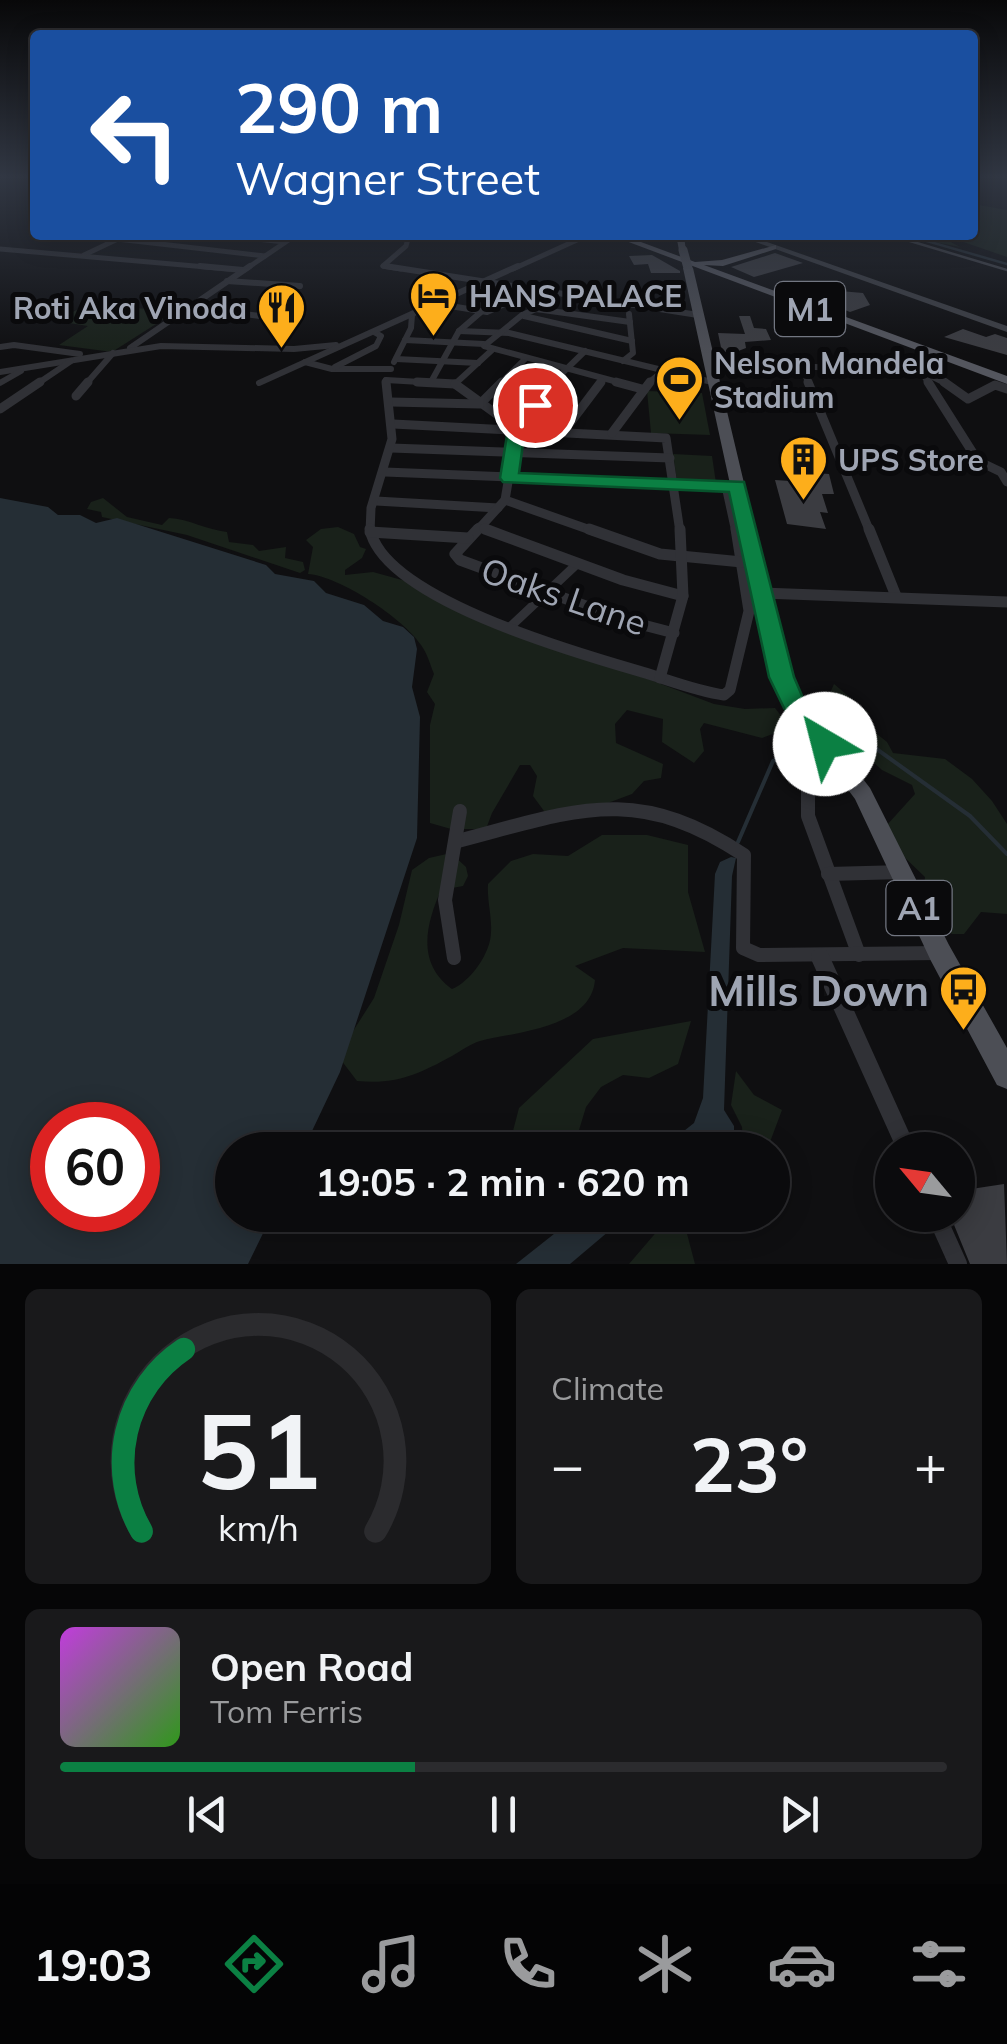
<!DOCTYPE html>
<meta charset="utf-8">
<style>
:root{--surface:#0b0b0d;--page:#19191b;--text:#f1f3f6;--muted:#9a9b9d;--line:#2b2b2e;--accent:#0b8043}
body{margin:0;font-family:Mulish,sans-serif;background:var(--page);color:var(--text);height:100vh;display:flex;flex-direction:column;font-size:38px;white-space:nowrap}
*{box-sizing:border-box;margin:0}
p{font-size:32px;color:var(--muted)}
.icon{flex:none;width:55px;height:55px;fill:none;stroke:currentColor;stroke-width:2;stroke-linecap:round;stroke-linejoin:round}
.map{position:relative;height:1264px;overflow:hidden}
.details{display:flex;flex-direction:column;gap:25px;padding:25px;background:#060607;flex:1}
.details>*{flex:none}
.hud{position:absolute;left:30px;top:30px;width:948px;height:210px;border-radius:10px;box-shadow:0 5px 25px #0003,0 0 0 2px var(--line);background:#1a4fa0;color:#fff;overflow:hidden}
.needle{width:65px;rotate:299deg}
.tools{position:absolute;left:875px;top:1132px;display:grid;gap:20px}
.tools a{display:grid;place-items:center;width:100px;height:100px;border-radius:50%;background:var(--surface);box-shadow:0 5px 25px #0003,0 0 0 2px var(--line);font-size:50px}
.speed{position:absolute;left:30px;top:1102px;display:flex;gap:20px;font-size:50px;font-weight:700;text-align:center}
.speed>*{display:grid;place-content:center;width:130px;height:130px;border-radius:50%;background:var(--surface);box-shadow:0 5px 25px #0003,0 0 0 2px var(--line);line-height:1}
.speed .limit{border:15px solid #d22;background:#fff;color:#111}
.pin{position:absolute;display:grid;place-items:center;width:85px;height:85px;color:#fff;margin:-42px;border:5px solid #fff;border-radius:50%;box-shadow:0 2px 10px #0007}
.me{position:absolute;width:110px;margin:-55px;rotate:323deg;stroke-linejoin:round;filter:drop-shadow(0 0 8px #0008)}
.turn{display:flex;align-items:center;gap:35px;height:210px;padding:0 40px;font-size:45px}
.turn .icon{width:130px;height:130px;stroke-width:2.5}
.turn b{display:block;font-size:70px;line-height:85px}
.big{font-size:75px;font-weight:700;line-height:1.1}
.details .card{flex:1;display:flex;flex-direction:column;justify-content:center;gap:15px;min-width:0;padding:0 35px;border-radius:15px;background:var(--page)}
.details .dial{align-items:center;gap:0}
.dial svg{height:260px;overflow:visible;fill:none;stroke:var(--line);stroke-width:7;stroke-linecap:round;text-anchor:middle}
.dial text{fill:var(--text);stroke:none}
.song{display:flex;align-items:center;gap:30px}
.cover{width:120px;height:120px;border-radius:15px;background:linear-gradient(135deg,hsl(290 70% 55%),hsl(110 70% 35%))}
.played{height:10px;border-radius:5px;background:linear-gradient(90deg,var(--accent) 40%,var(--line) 40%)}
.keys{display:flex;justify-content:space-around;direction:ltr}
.heat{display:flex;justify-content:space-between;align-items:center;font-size:55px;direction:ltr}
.details .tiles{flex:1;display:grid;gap:25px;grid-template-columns:1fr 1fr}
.card:last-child{grid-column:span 2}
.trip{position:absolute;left:215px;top:1132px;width:575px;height:100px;border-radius:50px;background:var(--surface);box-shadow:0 5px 25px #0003,0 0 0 2px var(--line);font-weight:700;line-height:100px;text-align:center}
.tab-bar{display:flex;height:160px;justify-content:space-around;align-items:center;background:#040405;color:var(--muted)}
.tab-bar .icon{width:70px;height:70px}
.tab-bar .on{color:var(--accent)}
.tab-bar b{font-size:45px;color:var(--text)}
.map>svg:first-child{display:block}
.green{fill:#19211a}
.water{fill:#252e35;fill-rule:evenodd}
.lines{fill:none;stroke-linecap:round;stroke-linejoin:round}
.stream-far1{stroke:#252e35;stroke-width:2.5}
.stream{stroke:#252e35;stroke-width:4}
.building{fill:#3b3c41}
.pedestrian{stroke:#303136;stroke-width:9}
.minor-far5{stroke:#303136;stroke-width:5}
.minor-far4{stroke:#303136;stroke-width:6}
.minor-far3{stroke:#303136;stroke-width:9}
.minor-far2{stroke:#303136;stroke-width:11}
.minor-far1{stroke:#303136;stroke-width:14}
.minor{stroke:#303136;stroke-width:18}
.secondary{fill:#3e4046;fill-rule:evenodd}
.primary{fill:#4c4e55;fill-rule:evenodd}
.trunk{fill:#54565e;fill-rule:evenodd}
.tram{stroke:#43454b;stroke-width:2.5}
.primary-bridge{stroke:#4c4e55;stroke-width:9}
.route{fill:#0b8043;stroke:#07532c;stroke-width:2.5}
.labels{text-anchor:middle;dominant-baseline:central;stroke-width:10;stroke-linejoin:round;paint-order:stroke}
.far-poi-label{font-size:30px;font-weight:bold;fill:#9fa5b3;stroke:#0a0a0c;text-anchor:start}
.shield{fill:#0a0a0c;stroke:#727681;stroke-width:2.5}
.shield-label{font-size:32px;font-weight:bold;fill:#9fa5b3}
.street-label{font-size:35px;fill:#9fa5b3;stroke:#0a0a0c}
.near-poi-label{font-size:42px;font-weight:bold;fill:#9fa5b3;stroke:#0a0a0c;text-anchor:end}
</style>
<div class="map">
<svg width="1007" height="1264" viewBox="0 0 1007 1264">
<rect width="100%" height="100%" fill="#0f0f11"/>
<g class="green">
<path d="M973,204L1007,210V257L946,236H940L960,247L899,235H972Z"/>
<path d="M84,306L178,310L112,352L59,345L88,326L56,321Z"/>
<path d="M647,391L702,393L710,435L651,433Z"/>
<path d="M673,454L712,456L716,483L677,481Z"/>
<path d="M103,498L127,517L162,525L169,518C189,519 207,530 227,532L229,542L253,545L259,551L286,547L285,558L303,562L305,570L300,573L187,535L102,517L101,512L87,509L91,502Z"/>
<path d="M338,527L354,534L360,547L366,549L362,558L345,570V575L373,572L413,583L457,607L714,704L745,709L775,708L785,721L778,732L762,738L704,723L700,729L704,751L694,763L662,742L663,719L627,710L615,724L616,743L663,764L661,778L644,781L632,794L589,810L544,811L533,796L537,776L530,765H520L492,813L486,829H451L430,823V725L435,704L427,692L434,674C430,664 427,653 421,645C403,618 339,576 308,574L313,547L306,540L321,529Z"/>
<path d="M834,684L867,712L872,730L887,742L893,753L945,759L972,779L992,801L1007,824V914L981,912L964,934H952C934,916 921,903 925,877L900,853L887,825L915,794L912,785L882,770L860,750L821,735L815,712L826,702Z"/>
<path d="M602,835H647L688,845V892L705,952L623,948L575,966L595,980C591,1028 515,1032 480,1041C470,1044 461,1051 452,1056C419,1074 396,1085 357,1081L341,1060L343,1047L374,998L399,925L412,870L429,858L451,853L466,867L468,876L463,886L441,890C426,924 416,963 452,989C470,982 491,953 491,932C492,916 487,901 488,884L511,861L533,854L568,856Z"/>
<path d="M691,1021L678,1064L649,1078L623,1075L601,1087L586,1107L573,1150H508L519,1108L593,1039Z"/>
<path d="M736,1071L754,1095L782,1110L767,1150H743L742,1127L731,1105Z"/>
<path d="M671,1215H688L686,1230L695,1264H629Z"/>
</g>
<g class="water">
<path d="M0,498L48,507L58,515H80L96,523L117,518L266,565L275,574L314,581L326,593L364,605L383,621L403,627L414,637L417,649L412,687L420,717L417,838L340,1072L303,1150H232V1215H272L248,1264H0ZM52,1125H138V1210H52Z"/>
<path d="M731,857L736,858L732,876L724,1110L734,1126V1137L716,1141L705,1150H660L694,1123L703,1098L715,874L720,862Z"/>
<path d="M578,1215H628L570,1264H516Z"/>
</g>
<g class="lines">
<path class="stream-far1" d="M906,235L1007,264"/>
<g class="stream">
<path d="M834,743L864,740L970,816L1007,854"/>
<path d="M738,842L773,761L809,749"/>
</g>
</g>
<g class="building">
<path d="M775,253L803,263L754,277L731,267Z"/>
<path d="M652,255L680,271V273H651L648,264L634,265L629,256Z"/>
<path d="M840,291L863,293L870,305L850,312L814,298L826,294L846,302Z"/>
<path d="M739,316H750L754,328L766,329L771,340L745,342L746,348L723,357L718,333L745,334Z"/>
<path d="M963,329L986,337L995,334L1007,338V355L944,337Z"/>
<path d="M787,471L829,474L834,494H822L828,513L820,512L826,529L787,524L775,480L790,481Z"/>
<path d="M1004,1184L1007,1264H970L950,1215H958V1191Z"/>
</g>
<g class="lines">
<path class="pedestrian" d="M511,626L578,563"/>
<g class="minor-far5">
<path d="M216,235L285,242"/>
<path d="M409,236L435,239L441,235"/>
<path d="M117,239L265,256"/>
<path d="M0,249L229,269"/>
<path d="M84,255L122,237"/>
<path d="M383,266L401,269"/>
<path d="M383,266L406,246L409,235"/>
<path d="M246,269L296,235"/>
<path d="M513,269L588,235"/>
</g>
<g class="minor-far4">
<path d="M200,266L243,270"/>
<path d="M385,266L698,315"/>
<path d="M227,281L300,286"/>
<path d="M438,304L487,312L533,291"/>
<path d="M189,307L283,319"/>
<path d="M524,316L632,341"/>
<path d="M459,331L509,333L712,382"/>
<path d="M405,340L484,344"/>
<path d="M0,347L14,345L80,354"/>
<path d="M130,348L250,266"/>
<path d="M396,359L478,363"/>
<path d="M623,361L633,353L629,314"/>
<path d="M305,362L332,369H391"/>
<path d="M394,362L411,328L412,315"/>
<path d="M708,363L921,371L947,384"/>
<path d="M335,367L376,346L381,336L374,332"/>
<path d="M802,367L809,384"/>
<path d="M921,371L929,384"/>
<path d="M0,372L161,346L294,349L336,345"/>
<path d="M386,380L387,384"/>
<path d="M386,380L455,384"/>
<path d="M431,382L459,331L481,312"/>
<path d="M0,383L21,371"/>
<path d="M259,383L518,266"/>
<path d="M37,384L71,361"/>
<path d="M86,384L113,353"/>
<path d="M455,384L492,350"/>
<path d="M500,384L525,359"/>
<path d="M551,384L585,351"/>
<path d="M599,384L603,379"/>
<path d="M625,384L484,346L522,315L536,309L630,322"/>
<path d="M647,384L663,371"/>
</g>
<g class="minor-far3">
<path d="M417,382L455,384"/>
<path d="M616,382L642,389"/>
<path d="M808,382L870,532"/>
<path d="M928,382L978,461L1001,472L1007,482"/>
<path d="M944,382L968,399L995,385L1007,389"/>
<path d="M455,384L517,429"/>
<path d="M76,396L88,382"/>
<path d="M391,402L480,404L502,382"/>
<path d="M0,409L40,382"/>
<path d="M393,424L666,438L680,532"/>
<path d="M564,431L601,382"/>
<path d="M612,433L650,382"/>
<path d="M391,448L670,458"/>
<path d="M385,472L731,486"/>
<path d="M726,486L736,532"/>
<path d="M505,500L596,532"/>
<path d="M376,501L498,508"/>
<path d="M479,527L492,532"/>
<path d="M370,532L371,508L392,439L386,382"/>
<path d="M476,532L505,500L517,429L552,382"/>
</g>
<g class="minor-far2">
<path d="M370,529C383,599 580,654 642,672C669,680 696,691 724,695L730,690L749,611L736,529"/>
<path d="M478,529L455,554L460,560L624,620L674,633"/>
<path d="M485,529L623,580L683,596"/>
<path d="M589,529L660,554L742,562"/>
<path d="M869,529L896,596"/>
<path d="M370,532L468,538"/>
<path d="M762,593L1007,602"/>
<path d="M660,678L683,596L680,529"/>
</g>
<g class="minor-far1">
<path d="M808,790V816L859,955"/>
<path d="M458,841C574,811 634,782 744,855L743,948L759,955L940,953"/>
<path d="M828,874L903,872"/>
<path d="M454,958L445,900L460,811"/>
</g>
<g class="minor">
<path d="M820,957L907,1150"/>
<path d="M936,1215L958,1264"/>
</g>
<path class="secondary" d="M736,235H747L1007,326V332Z"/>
<g class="primary">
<path d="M676,235H684L686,252L679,250Z"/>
<path d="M688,265L693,268L790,677L801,699L870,788L949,945L1007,1048V1089L997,1085L931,961L855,799L786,707L772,677L683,268Z"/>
</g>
<path class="trunk" d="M610,235H622L695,262L722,260L776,245V249L723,266L704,265L1007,376V384Z"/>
<path class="tram" d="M890,235L1007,270"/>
<path class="primary-bridge" d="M683,250L688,268"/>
</g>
<linearGradient id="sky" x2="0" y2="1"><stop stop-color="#080809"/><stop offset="0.5" stop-color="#313743"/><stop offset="1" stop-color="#313743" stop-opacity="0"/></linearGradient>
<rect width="1007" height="354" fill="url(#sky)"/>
<path class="route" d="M529,401L543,405L525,429L519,473L744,482L794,677L803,698L838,744L834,751H816L784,708L769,677L729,492L503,482L500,478L508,429Z"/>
<defs>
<symbol id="hotel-pin" viewBox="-11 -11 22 30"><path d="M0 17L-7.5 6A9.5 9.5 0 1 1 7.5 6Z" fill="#fdae1b" stroke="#0a0a0c"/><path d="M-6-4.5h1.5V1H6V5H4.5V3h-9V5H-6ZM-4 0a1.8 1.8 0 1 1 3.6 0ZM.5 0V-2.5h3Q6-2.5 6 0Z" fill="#111"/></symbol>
<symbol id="restaurant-pin" viewBox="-11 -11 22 30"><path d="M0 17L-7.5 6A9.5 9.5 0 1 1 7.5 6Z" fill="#fdae1b" stroke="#0a0a0c"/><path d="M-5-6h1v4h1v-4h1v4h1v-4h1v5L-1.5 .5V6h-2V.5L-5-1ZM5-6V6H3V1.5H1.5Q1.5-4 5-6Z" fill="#111"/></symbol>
<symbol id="stadium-pin" viewBox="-11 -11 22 30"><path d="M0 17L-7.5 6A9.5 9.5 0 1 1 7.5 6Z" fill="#fdae1b" stroke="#0a0a0c"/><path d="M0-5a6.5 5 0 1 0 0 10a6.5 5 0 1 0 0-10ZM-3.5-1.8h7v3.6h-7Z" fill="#111"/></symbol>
<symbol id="building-pin" viewBox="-11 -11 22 30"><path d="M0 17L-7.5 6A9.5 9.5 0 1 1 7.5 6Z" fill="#fdae1b" stroke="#0a0a0c"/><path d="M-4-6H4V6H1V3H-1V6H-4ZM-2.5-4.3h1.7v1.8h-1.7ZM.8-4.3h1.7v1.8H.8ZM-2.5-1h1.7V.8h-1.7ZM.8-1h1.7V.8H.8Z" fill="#111"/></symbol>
<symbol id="bus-pin" viewBox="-11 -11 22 30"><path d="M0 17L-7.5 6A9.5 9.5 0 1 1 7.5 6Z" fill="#fdae1b" stroke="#0a0a0c"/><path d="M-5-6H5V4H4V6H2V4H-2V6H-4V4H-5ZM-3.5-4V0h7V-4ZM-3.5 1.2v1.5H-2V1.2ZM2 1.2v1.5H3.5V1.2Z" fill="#111"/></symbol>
</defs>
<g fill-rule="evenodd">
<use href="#hotel-pin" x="406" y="268" width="55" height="75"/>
<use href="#restaurant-pin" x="254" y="280" width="55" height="75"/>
<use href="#stadium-pin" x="652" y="352" width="55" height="75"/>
<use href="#building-pin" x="776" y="432" width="55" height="75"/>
<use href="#bus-pin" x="936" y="962" width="55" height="75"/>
</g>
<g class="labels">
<g class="far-poi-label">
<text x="469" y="296">HANS PALACE</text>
<text x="247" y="308" text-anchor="end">Roti Aka Vinoda</text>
<text x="714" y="363">Nelson Mandela<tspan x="714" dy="34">Stadium</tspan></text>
<text x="838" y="460">UPS Store</text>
</g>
<g class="shield">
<rect x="775" y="282" width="70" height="54" rx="8"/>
<rect x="886.5" y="881" width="65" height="54" rx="8"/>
</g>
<g class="shield-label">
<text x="810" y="309">M1</text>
<text x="919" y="908">A1</text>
</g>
<g class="street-label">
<text transform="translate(564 596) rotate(19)">Oaks Lane</text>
</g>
<g class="near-poi-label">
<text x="929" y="990">Mills Down</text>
</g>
</g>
</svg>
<div class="tools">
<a><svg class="needle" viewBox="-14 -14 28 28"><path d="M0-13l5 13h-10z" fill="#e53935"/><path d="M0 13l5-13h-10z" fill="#9a9b9d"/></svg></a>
</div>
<div class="speed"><div class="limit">60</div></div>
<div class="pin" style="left:535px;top:405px;background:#d93025"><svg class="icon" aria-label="arrive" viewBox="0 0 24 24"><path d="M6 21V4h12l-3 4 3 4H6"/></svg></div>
<svg class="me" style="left:825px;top:744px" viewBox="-20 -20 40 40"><circle r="19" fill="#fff"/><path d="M0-13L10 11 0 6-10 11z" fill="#0b8043"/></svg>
<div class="trip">19:05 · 2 min · 620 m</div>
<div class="hud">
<div class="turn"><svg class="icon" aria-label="left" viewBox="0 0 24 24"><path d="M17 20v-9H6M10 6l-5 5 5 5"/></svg><div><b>290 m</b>Wagner Street</div></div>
</div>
</div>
<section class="details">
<div class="tiles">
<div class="card dial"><svg viewBox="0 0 100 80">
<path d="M14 69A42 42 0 1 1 86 69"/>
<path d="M14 69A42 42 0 0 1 27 13" stroke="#0b8043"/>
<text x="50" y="56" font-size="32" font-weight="700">51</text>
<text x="50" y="72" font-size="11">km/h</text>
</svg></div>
<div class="card"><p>Climate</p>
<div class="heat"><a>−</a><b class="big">23°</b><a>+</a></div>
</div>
<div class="card">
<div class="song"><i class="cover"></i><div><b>Open Road</b><p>Tom Ferris</p></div></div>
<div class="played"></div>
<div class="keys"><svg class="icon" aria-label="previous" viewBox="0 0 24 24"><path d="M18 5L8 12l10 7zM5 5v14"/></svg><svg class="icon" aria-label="pause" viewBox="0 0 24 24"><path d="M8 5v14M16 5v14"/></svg><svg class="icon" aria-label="next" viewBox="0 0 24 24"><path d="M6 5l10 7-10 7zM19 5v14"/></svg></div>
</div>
</div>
</section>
<nav class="tab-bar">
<b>19:03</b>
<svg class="icon on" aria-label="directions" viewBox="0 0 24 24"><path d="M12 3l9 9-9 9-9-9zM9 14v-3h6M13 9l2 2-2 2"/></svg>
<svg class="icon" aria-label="music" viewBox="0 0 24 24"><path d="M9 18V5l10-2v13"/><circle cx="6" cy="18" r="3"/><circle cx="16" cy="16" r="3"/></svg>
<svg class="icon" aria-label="phone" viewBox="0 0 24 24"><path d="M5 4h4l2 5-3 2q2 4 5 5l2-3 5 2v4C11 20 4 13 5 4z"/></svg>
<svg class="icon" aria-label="climate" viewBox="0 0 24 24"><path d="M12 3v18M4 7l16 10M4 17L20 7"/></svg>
<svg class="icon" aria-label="car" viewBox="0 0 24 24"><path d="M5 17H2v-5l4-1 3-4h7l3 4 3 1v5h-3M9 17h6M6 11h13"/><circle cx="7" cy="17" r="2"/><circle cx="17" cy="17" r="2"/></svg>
<svg class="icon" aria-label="filters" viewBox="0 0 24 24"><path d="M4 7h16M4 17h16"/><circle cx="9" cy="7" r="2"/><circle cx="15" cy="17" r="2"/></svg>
</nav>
